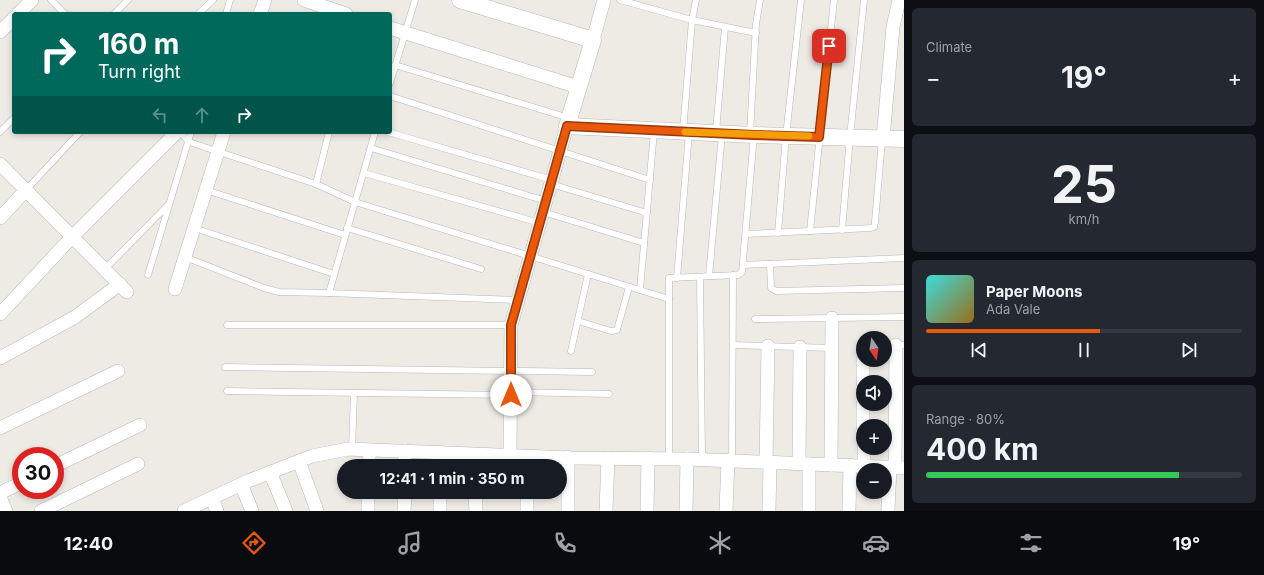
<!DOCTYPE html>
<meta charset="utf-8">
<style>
:root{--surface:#171b24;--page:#242831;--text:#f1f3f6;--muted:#9ea1a6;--line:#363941;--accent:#ea580c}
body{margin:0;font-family:Inter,sans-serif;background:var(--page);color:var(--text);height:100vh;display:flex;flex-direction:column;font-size:15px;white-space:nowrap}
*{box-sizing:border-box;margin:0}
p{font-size:13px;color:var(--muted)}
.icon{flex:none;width:22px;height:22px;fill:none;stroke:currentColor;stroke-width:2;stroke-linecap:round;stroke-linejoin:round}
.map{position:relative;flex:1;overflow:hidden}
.drawer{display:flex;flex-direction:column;gap:8px;padding:8px;background:#0d0f14;width:360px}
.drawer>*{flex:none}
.banner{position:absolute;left:12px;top:12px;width:380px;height:122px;border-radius:4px;box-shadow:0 2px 6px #0003;background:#00695c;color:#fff;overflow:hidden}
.needle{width:26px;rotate:167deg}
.buttons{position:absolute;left:856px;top:331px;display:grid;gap:8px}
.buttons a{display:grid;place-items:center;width:36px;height:36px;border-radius:50%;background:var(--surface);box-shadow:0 2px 6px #0003;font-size:20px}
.speed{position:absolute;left:12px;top:447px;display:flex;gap:8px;font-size:20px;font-weight:700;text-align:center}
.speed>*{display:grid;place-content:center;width:52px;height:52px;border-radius:50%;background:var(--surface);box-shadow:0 2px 6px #0003;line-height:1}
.speed .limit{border:6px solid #d22;background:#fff;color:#111}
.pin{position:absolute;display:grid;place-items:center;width:34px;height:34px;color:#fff;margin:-17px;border-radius:8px;box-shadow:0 2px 6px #0006}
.me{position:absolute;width:44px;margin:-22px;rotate:0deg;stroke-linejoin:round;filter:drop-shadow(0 0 3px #0008)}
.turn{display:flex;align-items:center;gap:14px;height:84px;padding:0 20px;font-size:18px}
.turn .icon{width:52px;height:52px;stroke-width:2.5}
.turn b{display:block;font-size:28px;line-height:34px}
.lanes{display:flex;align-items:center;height:38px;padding:0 20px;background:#0003;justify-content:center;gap:20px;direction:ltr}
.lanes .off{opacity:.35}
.big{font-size:30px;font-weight:700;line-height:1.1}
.drawer .card{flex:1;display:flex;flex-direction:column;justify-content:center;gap:6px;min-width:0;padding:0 14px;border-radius:6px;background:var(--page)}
.drawer .dial{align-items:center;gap:0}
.dial b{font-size:52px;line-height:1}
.song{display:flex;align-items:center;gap:12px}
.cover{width:48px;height:48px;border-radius:6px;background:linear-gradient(135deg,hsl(180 70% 55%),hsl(40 70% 35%))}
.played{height:4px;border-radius:2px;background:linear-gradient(90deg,var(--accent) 55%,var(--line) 55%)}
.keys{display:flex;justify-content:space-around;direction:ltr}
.heat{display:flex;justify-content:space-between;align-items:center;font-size:22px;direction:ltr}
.charge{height:6px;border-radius:3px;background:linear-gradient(90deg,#34c759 80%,var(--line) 0)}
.trip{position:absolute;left:337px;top:459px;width:230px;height:40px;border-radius:20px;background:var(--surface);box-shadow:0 2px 6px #0003;font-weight:700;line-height:40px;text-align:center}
.tab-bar{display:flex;height:64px;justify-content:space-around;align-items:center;background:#090b0e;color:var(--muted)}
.tab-bar .icon{width:28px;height:28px}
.tab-bar .on{color:var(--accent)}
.tab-bar b{font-size:18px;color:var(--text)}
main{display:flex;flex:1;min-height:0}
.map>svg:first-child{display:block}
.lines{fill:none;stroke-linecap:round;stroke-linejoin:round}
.service-casing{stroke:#b6b8bb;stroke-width:7}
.minor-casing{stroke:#b6b8bb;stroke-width:14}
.tertiary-casing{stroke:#b6b8bb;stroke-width:17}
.service{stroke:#fff;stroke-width:6}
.minor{stroke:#fff;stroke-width:13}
.tertiary{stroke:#fff;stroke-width:16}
.route-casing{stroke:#983908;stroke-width:10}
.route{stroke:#ea580c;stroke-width:7}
.slow{stroke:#f59e0b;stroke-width:7}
</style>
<main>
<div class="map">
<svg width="904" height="511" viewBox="0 0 904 511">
<rect width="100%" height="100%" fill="#eeebe5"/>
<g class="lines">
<defs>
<g id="service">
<path d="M51,0L65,14"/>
<path d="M620,0L692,20L756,33"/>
<path d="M114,14L128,0"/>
<path d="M198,14L213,0"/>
<path d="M226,14L230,0"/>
<path d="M395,65L569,118"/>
<path d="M390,83L415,0"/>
<path d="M390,96L650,180"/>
<path d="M0,132L14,118"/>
<path d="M180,132L189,142L316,184L355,202L669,299"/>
<path d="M388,132L552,180"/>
<path d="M683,132L692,20L696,0"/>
<path d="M716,132L725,27"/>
<path d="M750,134L756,24L760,0"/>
<path d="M371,148L546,201"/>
<path d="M364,173L540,223"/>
<path d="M316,184L329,132"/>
<path d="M551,184L647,213"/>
<path d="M26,190L80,132"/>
<path d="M206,190L345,235"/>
<path d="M543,212L644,243"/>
<path d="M194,228L334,274"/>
<path d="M347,228L481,269"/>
<path d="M842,230L850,137L864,0"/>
<path d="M810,231L834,0"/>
<path d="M778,233L786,136L801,0"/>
<path d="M746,234L871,228L874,227L875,222L882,140"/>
<path d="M185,257L264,288L279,292L329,293L518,300"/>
<path d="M770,264L771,288L776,291L904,288"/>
<path d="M743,265L904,258"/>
<path d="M105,269L169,204"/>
<path d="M148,275L191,132"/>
<path d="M709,276L722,134"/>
<path d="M700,277L702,459"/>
<path d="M677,278L689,132"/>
<path d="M640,290L654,131"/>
<path d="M329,293L375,132"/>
<path d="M755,319L904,317"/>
<path d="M578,321L611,331L617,330L629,287"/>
<path d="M227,325H511"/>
<path d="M733,345L832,348"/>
<path d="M885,345H904"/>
<path d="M571,351L588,274"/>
<path d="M225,367L592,372"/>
<path d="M227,391L511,395"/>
<path d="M511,392L609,394"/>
<path d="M352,449L354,394"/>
<path d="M669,458V278L738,275L742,272L754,135"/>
<path d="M732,461L733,275"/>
</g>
<g id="minor">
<path d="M304,0L346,14"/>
<path d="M18,14L32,0"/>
<path d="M260,14L265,0"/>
<path d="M390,28L578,87"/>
<path d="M0,32L14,18"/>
<path d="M593,40L604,0"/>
<path d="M883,138L893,27L899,0"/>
<path d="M0,164L127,292"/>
<path d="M0,218L26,190"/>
<path d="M175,289L224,132"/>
<path d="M0,314L72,237L177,132"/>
<path d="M0,358L75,317L120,284"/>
<path d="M863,360V382"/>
<path d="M863,404V426"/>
<path d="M0,428L118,371"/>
<path d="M864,448V466"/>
<path d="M440,452V466"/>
<path d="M510,455L511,325L567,126"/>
<path d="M299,461L317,511"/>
<path d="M766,462L768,346"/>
<path d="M799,463L800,347"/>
<path d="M831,465L832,318"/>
<path d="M55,466L140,425"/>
<path d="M369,466V450"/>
<path d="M405,466V451"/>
<path d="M895,467L896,345"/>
<path d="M270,472L286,511"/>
<path d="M241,484L252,511"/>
<path d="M440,492V511"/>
<path d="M475,492L476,511"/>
<path d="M0,493L21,483"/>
<path d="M0,497L6,511"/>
<path d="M212,498L217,511"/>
<path d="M41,511L138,464"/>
<path d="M184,511L248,481L312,456L348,449L571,458L687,459L904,468"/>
<path d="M368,511V492"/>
<path d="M404,511L405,492"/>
<path d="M527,511V492"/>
<path d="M568,511V457"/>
<path d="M606,511L608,458"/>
<path d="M647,511L648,458"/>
<path d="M686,511L687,459"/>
<path d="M726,511L728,460"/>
<path d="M769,511L770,462"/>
<path d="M809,511V464"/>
<path d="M849,511L850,465"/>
<path d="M888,511L890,467"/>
</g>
<path id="tertiary" d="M460,0L593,40L567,126L754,135L904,139"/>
</defs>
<use href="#service" class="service-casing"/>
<use href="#minor" class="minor-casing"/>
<use href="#tertiary" class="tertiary-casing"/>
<use href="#service" class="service"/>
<use href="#minor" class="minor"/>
<use href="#tertiary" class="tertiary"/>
</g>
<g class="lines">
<defs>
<path id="route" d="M511,395V325L567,126L754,135L819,137L829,46"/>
</defs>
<use href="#route" class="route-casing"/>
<use href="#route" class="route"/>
<path class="slow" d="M685,132L809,136"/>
</g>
</svg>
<div class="buttons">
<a><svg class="needle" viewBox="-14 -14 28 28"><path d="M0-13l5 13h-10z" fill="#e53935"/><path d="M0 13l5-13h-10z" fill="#9ea1a6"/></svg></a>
<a><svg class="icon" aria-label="sound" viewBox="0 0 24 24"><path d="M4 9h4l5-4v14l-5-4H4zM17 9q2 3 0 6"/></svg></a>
<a>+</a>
<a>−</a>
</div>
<div class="speed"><div class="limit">30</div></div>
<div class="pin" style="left:829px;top:46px;background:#d93025"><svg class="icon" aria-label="arrive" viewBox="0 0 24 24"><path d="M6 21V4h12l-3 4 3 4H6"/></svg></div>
<svg class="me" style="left:511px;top:395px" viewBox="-20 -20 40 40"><circle r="19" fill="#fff"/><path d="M0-13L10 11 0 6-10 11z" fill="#ea580c"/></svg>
<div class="trip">12:41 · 1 min · 350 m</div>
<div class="banner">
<div class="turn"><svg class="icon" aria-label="right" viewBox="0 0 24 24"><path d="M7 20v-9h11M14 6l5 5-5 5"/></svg><div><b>160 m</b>Turn right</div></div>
<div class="lanes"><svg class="icon off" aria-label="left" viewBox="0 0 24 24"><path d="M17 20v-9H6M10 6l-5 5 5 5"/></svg><svg class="icon off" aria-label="ahead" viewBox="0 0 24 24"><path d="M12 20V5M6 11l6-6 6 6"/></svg><svg class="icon" aria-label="right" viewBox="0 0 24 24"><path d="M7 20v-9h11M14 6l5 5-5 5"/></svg></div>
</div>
</div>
<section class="drawer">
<div class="card"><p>Climate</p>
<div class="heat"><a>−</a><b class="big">19°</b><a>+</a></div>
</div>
<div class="card dial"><b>25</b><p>km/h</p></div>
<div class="card">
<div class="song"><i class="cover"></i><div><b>Paper Moons</b><p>Ada Vale</p></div></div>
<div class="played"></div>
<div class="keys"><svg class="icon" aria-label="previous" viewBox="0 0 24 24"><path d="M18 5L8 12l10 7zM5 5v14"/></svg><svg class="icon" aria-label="pause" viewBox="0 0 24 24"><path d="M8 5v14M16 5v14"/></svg><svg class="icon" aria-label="next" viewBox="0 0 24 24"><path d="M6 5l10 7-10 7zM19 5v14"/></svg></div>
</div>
<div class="card"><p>Range · 80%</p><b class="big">400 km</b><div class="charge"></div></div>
</section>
</main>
<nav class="tab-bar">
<b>12:40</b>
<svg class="icon on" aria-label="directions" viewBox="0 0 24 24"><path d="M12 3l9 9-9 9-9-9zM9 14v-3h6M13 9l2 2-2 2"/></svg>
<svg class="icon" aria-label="music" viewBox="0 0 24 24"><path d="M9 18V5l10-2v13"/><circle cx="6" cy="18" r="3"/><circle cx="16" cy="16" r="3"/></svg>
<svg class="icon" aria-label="phone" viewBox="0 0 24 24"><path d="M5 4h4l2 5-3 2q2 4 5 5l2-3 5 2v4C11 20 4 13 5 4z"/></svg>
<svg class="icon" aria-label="climate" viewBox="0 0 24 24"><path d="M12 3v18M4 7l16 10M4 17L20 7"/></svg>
<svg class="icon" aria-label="car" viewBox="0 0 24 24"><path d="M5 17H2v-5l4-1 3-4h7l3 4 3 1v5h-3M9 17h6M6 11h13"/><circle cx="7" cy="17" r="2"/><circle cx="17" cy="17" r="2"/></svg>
<svg class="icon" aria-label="filters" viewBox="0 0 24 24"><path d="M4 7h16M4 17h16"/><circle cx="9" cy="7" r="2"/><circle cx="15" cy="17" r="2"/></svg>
<b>19°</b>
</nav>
